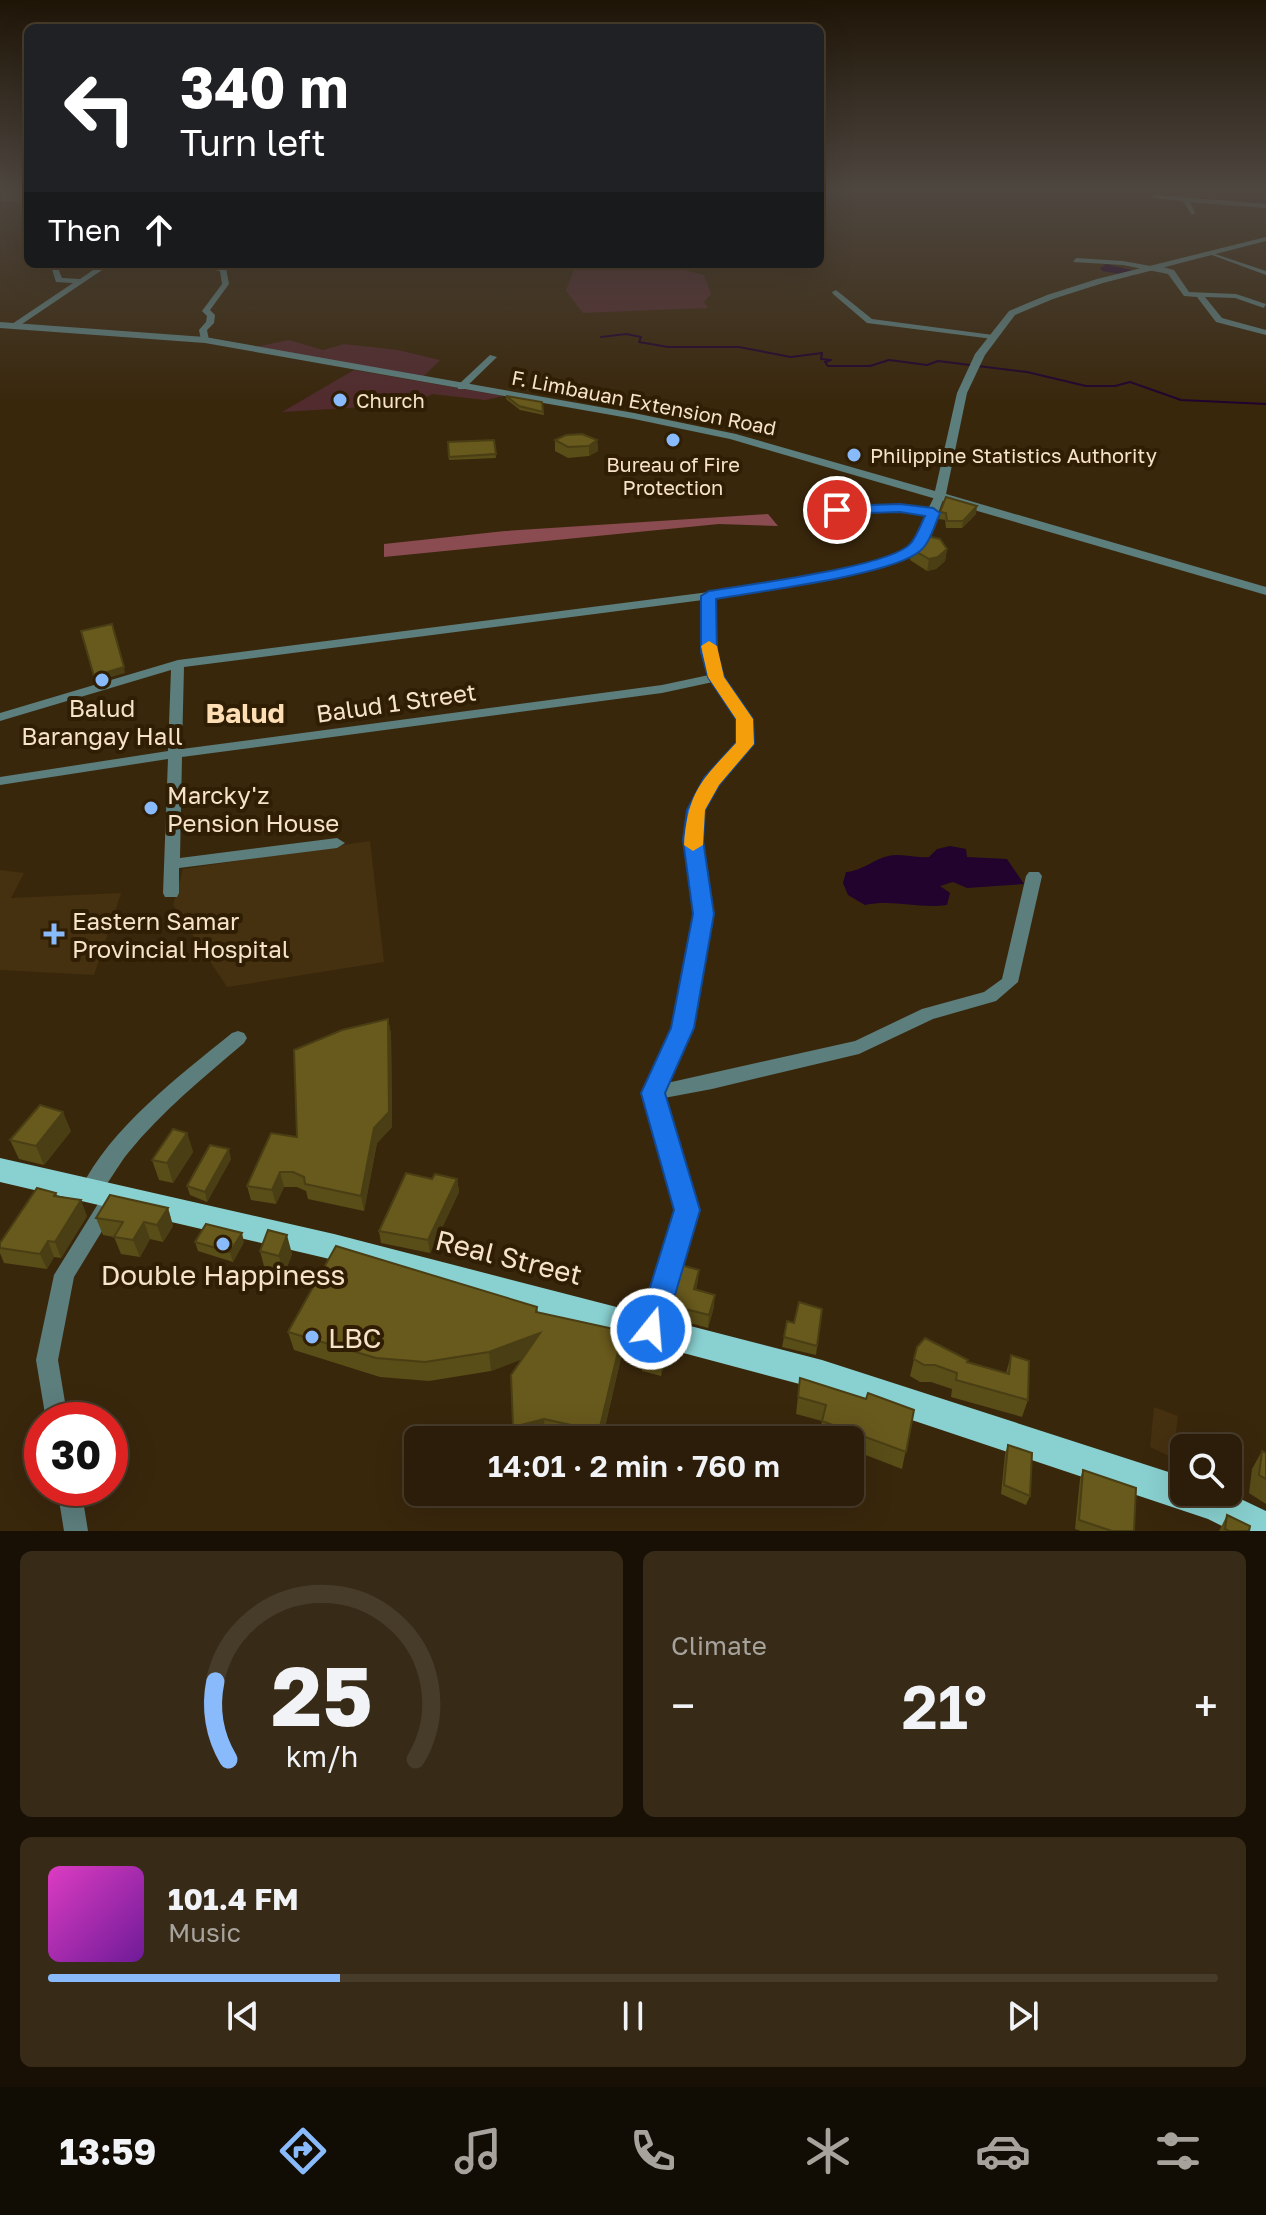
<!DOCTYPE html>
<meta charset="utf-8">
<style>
:root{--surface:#2b1d09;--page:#372a17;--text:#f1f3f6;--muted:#a6a29c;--line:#473b2a;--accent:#88bafc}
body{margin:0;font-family:"Golos Text",sans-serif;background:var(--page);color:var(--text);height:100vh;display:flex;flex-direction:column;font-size:30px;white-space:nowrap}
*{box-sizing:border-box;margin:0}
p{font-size:26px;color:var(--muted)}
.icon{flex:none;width:44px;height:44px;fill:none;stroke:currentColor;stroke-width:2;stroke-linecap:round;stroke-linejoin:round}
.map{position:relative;height:1531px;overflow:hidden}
.sheet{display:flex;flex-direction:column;gap:20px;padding:20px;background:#181005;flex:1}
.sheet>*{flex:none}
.top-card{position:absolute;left:24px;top:24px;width:800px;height:244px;border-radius:12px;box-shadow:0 8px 32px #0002,0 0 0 2px var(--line);background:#202124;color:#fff;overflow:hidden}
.controls{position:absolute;left:1170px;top:1434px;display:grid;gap:16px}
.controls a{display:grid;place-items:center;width:72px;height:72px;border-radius:12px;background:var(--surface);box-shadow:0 8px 32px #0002,0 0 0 2px var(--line);font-size:40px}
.speed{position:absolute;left:24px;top:1402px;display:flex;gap:16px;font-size:40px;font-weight:700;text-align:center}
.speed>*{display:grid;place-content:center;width:104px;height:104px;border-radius:50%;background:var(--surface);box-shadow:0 8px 32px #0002,0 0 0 2px var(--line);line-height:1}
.speed .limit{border:12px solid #d22;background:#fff;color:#111}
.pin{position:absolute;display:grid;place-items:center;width:68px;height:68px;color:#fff;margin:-34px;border:4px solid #fff;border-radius:50%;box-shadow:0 2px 8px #0007}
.me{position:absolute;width:88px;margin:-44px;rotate:17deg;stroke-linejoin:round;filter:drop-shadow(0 0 6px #0008)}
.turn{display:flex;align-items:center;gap:28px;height:168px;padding:0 24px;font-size:36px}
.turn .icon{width:104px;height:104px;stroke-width:2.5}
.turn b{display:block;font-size:56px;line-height:68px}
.then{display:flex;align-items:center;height:76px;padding:0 24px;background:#0003;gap:16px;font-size:30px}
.big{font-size:60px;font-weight:600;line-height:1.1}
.sheet .widget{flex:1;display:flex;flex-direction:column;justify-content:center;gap:12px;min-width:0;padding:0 28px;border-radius:12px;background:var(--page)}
.sheet .dial{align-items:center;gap:0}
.dial svg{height:208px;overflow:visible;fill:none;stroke:var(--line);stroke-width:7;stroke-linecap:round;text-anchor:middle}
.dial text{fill:var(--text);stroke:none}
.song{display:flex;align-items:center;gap:24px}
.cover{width:96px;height:96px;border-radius:12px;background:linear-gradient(135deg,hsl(310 70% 55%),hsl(280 70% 35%))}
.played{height:8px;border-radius:4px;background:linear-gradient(90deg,var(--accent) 25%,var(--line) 25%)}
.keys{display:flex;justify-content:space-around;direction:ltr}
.heat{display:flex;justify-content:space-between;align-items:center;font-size:44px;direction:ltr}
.sheet .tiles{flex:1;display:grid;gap:20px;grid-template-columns:1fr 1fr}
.widget:last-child{grid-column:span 2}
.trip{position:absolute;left:404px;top:1426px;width:460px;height:80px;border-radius:12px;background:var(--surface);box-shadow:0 8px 32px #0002,0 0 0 2px var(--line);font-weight:600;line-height:80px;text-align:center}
.dock{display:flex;height:128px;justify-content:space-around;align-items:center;background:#110c04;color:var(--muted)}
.dock .icon{width:56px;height:56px}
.dock .on{color:var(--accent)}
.dock b{font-size:36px;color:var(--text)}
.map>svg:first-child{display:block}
.built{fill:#453010}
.green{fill:#512b2e}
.forest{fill:#8a4c51}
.water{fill:#21032d}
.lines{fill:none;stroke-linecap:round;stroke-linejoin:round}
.stream{stroke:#21032d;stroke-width:2}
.river{fill:#21032d;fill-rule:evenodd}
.minor{fill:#5c7e7d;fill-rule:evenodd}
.tertiary{fill:#5c7e7d;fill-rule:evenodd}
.primary{fill:#89d0d0;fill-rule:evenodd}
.wall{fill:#594d18}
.shaded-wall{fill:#493e14}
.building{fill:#68591c;stroke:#493e14;stroke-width:2}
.route{fill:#1a73e8;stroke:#114b97;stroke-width:2}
.slow{fill:#f59e0b}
.poi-dot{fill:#88bafc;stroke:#2f1e03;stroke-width:3}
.labels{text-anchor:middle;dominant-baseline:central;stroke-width:8;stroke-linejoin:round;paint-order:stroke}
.far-poi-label{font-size:20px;fill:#f6e3c8;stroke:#2f1e03;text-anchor:start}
.far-street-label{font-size:20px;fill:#f6e3c8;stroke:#2f1e03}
.street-label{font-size:24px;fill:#f6e3c8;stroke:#2f1e03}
.poi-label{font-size:24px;fill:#f6e3c8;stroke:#2f1e03;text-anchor:start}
.quarter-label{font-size:28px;font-weight:bold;fill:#fedeb4;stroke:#2f1e03}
.near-street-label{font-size:28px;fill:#f6e3c8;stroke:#2f1e03}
.near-poi-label{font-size:28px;fill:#f6e3c8;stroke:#2f1e03}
</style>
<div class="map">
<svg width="1266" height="1531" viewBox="0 0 1266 1531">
<rect width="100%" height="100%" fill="#39270c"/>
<g class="built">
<path d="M370,841L384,962L227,987L173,905L183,869Z"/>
<path d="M0,870L24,873L11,898L121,893L94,975L0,970Z"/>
<path d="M1154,1407L1178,1416L1173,1458L1150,1447Z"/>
</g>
<g class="green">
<path d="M629,264L669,266L704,275L711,294L704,302L708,308L583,313L566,291L574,269Z"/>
<path d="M289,340L323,350L344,344L398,350L440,360L420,380L246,349Z"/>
<path d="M354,370L504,396L485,400L432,394L415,404L282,412Z"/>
</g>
<path class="forest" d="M768,514L778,526L719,524L384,557V544L505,531Z"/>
<path class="water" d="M950,846L966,849L967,857L1007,859L1024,884L967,888L953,882L940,886L950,893L947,905C919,909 893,899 865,905L848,895L843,883L846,872C864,871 878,855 896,855C907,855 916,858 929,857L937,849Z"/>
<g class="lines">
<path class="stream" d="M601,337L626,334L641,337L639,342L668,347H739L791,357L822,353L821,359L831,360L825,362L828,366H870L889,360L927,365L938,361L1027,372L1086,386H1115L1130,382L1181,400L1266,404"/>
<path class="river" d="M1106,264L1139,272L1133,276L1102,271L1100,268Z"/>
<g class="minor">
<path d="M1154,195L1266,204V208L1190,202L1195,213L1192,215L1183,201L1152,198Z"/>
<path d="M1212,253L1266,271V275L1212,255Z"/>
<path d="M1076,258L1123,261L1156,267L1159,266L1174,270L1189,292L1236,294L1266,304L1264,308L1235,298L1205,297L1222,318L1266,330V335L1216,322L1197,297L1184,296L1168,274L1123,265L1073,262Z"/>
<path d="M102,264H111L16,328L9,326L73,283L56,282L51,266H57L62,278L80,279Z"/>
<path d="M212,264H220L218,266L226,268L229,284L210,310L215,315L214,323L207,330L209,340L205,342L201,340L199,330L206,322L207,316L202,311L222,284L220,271L211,269Z"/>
<path d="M836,290L872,319L993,335L997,337L993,339L867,323L833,294L832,292Z"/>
<path d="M490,355L497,357L464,389H458V385Z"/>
<path d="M940,492L945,495C939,509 930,540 919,550C891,575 757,591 715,598V652L722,677L752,719V744L716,784L703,810L701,840L711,914L692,1028L667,1083L855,1041L922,1009L984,992L1002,979L1026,876L1029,872H1039L1042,876L1018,982L996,1001L933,1019L859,1054L712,1089L664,1098L697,1210L662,1329L659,1336L651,1339L643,1336L640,1329L677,1210L644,1093L674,1028L695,914L685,840L689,810L705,779L738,743V719L713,682L662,693L182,757L180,858L337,838L345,843L337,848L179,868V893L177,897H165L163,893L168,759L0,785V777L168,751L171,670L0,721V713L178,660L709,592L849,568L899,554L912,544L926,515L900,511L821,515L816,512L817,510L900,505L928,509L935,495ZM703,600V652L709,675L662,685L182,749L184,667Z"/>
<path d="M238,1031L244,1033L247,1038L244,1043C204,1077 162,1111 128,1153C120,1162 104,1192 95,1197C90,1199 88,1198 83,1196L80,1190C110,1128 179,1076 232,1033Z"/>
<path d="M108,1196L115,1199L118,1205L74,1277L58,1360L68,1420H46L36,1360L54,1275L101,1199Z"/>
<path d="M57,1488H81L88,1531H64Z"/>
</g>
<path class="tertiary" d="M1266,237V241L1103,283L1053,299L1015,315L985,355L967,393L946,494L1266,587V595L730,439L634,419L205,343L0,328V322L205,337L634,413L736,434L935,491L957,393L975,354L1009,311L1047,295L1097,279Z"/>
<path class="primary" d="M0,1158L334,1234L822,1360L1184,1477V1492H1226L1266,1511V1531H1232L1208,1519L822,1390L334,1260L0,1182Z"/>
</g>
<g class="wall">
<path d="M28,188V201L2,202L0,193Z"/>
<path d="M506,396L542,402L544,415L520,410L506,399Z"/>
<path d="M494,440L496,458L449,460L448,442Z"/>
<path d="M555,440H597L598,451L589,456L568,458L555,451Z"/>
<path d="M940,512L976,514L962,528H946L945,520L939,519Z"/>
<path d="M912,549H947L945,561L936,569L927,571L910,560Z"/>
<path d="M388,1019L391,1034L392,1127L377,1143L364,1211L308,1199L306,1191L297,1187H284L276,1204L251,1200L247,1186L297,1137Z"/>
<path d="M71,1131L44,1165L19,1159L10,1140Z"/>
<path d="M187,1133L193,1152L173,1183L159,1180L152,1160Z"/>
<path d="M231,1159L207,1202L190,1195L187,1186Z"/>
<path d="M432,1179H457L459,1192L430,1253L381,1243L379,1231Z"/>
<path d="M56,1193L58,1197L87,1216L61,1258L54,1257L47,1269L4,1263L0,1253V1243Z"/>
<path d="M168,1208L173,1226L163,1242L150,1239L140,1257L121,1254L114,1237L103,1235L96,1218Z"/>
<path d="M195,1242H244L233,1262L198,1251Z"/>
<path d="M260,1251L292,1254L284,1275L265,1270Z"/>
<path d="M699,1270L696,1290L714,1307L708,1328L669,1317V1305Z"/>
<path d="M537,1307L538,1313L623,1331V1349L602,1440H557L545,1437L522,1359L491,1371L429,1381L380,1377L294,1350L288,1332Z"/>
<path d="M822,1309L816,1355L782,1347L784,1337Z"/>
<path d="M646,1336L665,1361L661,1376L642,1371V1353Z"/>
<path d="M917,1347L1006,1373L1011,1355L1028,1400L1022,1417L951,1397L952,1389L931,1382H920L910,1376Z"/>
<path d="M800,1378L866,1399L914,1410L902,1469L850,1449V1440H824L819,1438L822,1421L796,1414Z"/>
<path d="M1008,1445L1030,1496L1026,1505L1001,1494L1005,1454Z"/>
<path d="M1262,1451L1266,1453V1504L1249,1493L1252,1469Z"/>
<path d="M1083,1470L1134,1531H1081L1075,1529L1080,1479Z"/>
<path d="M1227,1515L1249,1531H1219Z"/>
</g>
<g class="shaded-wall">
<path d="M597,440L598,451L589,456V446Z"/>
<path d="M977,506L976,514L962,528L963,521Z"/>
<path d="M947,549L945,561L936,569L927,571L929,559Z"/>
<path d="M124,667L125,673L95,682L94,676Z"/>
<path d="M388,1019L391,1034L392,1127L377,1143L364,1211L361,1196Z"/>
<path d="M63,1112L71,1131L44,1165L36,1146Z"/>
<path d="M187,1133L193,1152L173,1183L167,1163Z"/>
<path d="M229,1149L231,1159L207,1202L205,1192Z"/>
<path d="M280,1172L284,1187L276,1204L272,1190Z"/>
<path d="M457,1179L459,1192L430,1253L428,1240Z"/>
<path d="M81,1200L87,1216L61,1258L55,1242Z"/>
<path d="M168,1208L173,1226L163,1242L157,1225Z"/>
<path d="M144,1222L150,1239L140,1257L133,1240Z"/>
<path d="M242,1233L244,1242L233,1262L230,1252Z"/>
<path d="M287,1235L292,1254L284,1275L279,1256Z"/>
<path d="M48,1241L54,1257L47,1269L40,1254Z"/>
<path d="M699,1270L698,1282L693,1302L694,1289Z"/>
<path d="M715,1295L714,1307L708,1328L709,1315Z"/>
<path d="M623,1331V1349L602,1440H599V1431Z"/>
<path d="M540,1333L541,1352L491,1371L489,1352Z"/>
<path d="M665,1342V1361L661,1376V1358Z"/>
<path d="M544,1419L545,1437L536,1440H514L513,1427Z"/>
</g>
<g class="building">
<path d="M6,188H28V193L0,194Z"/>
<path d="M506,396L542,402L543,412L519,406Z"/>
<path d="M582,434L597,440L589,446L568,447L555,440L566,435Z"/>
<path d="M494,440L496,454L449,457L448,442Z"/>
<path d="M946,497L977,506L963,521H947L946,513L940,512Z"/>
<path d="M927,536L940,539L947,549L938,557L929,559L912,549Z"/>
<path d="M112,624L124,667L94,676L81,631Z"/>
<path d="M388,1019L389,1112L374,1128L361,1196L305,1184L304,1177L293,1172H280L272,1190L247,1186L271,1133L297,1137L294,1050L342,1030Z"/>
<path d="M40,1105L63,1112L36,1146L10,1140Z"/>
<path d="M173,1129L187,1133L167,1163L152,1160Z"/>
<path d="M210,1145L229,1149L205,1192L187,1186Z"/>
<path d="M406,1173L432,1179L435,1174L457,1179L428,1240L379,1231Z"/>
<path d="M37,1188L56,1193L54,1196L81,1200L55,1242L48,1241L40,1254L0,1248V1243Z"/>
<path d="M110,1195L168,1208L157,1225L144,1222L133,1240L114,1237L123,1222L96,1218Z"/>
<path d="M206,1224L242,1233L230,1252L195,1242Z"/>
<path d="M268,1230L287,1235L279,1256L260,1251Z"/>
<path d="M336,1246L537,1307L536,1312L623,1331L599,1431L544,1419L513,1427L511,1375L540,1333L489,1352L425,1362L376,1358L288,1332Z"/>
<path d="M681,1265L699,1270L694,1289L715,1295L709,1315L669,1305Z"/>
<path d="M799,1302L822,1309L817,1346L784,1337L787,1321L794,1323Z"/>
<path d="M646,1336L665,1342L661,1358L642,1353Z"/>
<path d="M925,1338L968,1360L967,1362L1009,1374L1011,1355L1029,1361L1028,1400L956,1380L957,1373L935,1365H924L914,1359L917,1347Z"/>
<path d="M800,1378L866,1399L868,1393L914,1410L906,1452L822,1421L826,1405L798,1397Z"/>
<path d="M1008,1445L1032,1453L1030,1496L1004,1485Z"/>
<path d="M1262,1451L1266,1453V1479L1259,1475Z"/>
<path d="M1083,1470L1136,1488L1134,1531H1112L1079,1520Z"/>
<path d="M1227,1515L1250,1526L1249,1531H1229L1225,1529Z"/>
</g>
<linearGradient id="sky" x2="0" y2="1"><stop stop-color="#1f1507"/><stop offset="0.47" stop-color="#4e4740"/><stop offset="1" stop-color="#4e4740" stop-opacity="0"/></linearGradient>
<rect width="1266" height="403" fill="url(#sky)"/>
<path class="route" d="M900,504L933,508L940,513C935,524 930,543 920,551C892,575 759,591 716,599L717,652L724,677L753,719L754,744L719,785L705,810L703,840L714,914L694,1028L665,1093L700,1210L665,1329L661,1338L651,1342L641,1338L637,1329L674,1210L641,1093L671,1028L693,914L683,840L687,810L704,778L736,743V719L708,677L701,652V596L709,591C744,585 892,567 911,543C917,536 921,524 925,516L900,512L837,514L830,510L837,506Z"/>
<path class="slow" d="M709,641L717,646L724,677L753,719L754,744L719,785L705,810L703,845L693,851L684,845C688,791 701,781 736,743V719L708,677L701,646Z"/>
<g class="poi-dot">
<circle cx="340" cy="400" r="8"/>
<circle cx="673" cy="440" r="8"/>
<circle cx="854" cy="455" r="8"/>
<circle cx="102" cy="680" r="8"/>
<circle cx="151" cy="808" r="8"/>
<path d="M50 922h8v8h8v8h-8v8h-8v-8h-8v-8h8z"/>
<circle cx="223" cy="1244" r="8"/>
<circle cx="312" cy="1337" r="8"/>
</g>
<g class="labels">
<g class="far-poi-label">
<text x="356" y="400">Church</text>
<text x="870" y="455">Philippine Statistics Authority</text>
<text x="673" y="464" text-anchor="middle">Bureau of Fire<tspan x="673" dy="23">Protection</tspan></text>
</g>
<g class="far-street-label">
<text transform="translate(644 402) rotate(11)">F. Limbauan Extension Road</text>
</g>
<g class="street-label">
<text transform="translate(396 702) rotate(-8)">Balud 1 Street</text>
</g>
<g class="poi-label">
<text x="102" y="707" text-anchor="middle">Balud<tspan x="102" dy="28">Barangay Hall</tspan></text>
<text x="167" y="794">Marcky'z<tspan x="167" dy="28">Pension House</tspan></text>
<text x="72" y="920">Eastern Samar<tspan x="72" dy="28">Provincial Hospital</tspan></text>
</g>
<g class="quarter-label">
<text x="245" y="712">Balud</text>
</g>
<g class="near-street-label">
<text transform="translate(509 1257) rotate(14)">Real Street</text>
</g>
<g class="near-poi-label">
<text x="223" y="1274">Double Happiness</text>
<text x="328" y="1337" text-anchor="start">LBC</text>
</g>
</g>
</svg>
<div class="controls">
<a><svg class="icon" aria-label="search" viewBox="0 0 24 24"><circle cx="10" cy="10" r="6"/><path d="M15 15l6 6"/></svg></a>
</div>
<div class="speed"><div class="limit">30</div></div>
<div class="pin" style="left:837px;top:510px;background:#d93025"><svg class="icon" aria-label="arrive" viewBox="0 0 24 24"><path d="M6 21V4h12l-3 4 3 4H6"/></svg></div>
<svg class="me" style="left:651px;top:1329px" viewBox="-20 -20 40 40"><circle r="17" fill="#1a73e8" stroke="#fff" stroke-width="3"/><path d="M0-11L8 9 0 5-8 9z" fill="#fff"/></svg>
<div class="trip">14:01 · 2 min · 760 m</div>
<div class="top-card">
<div class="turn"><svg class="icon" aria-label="left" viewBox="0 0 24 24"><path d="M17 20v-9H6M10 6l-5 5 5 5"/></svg><div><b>340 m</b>Turn left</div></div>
<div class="then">Then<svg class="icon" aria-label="ahead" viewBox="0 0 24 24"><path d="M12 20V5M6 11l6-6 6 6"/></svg></div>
</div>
</div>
<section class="sheet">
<div class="tiles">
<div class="widget dial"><svg viewBox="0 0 100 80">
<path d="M14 69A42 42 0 1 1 86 69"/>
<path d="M14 69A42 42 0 0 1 9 39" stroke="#88bafc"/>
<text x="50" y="56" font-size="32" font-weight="700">25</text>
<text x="50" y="72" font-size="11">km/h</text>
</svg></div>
<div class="widget"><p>Climate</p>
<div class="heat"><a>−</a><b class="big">21°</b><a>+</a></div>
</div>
<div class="widget">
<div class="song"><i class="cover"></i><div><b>101.4 FM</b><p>Music</p></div></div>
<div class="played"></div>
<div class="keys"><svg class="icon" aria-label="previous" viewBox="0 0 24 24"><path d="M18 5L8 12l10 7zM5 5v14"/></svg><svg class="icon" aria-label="pause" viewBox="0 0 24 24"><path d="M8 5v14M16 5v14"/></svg><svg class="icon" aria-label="next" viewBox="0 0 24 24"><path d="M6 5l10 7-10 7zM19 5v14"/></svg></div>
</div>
</div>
</section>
<nav class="dock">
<b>13:59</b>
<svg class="icon on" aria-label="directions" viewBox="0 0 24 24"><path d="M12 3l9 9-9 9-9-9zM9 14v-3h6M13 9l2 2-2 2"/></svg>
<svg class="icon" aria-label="music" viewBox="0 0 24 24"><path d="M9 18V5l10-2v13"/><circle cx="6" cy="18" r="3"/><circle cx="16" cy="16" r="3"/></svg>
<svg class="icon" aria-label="phone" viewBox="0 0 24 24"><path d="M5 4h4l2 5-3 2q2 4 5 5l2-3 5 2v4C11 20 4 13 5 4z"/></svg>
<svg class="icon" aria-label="climate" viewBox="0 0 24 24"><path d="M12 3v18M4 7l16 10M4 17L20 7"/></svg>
<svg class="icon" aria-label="car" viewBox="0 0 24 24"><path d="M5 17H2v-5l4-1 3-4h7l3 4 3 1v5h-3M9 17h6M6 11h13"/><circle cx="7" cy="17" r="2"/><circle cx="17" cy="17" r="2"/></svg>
<svg class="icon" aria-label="filters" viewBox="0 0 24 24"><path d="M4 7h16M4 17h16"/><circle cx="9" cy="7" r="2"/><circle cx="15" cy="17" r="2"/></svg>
</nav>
